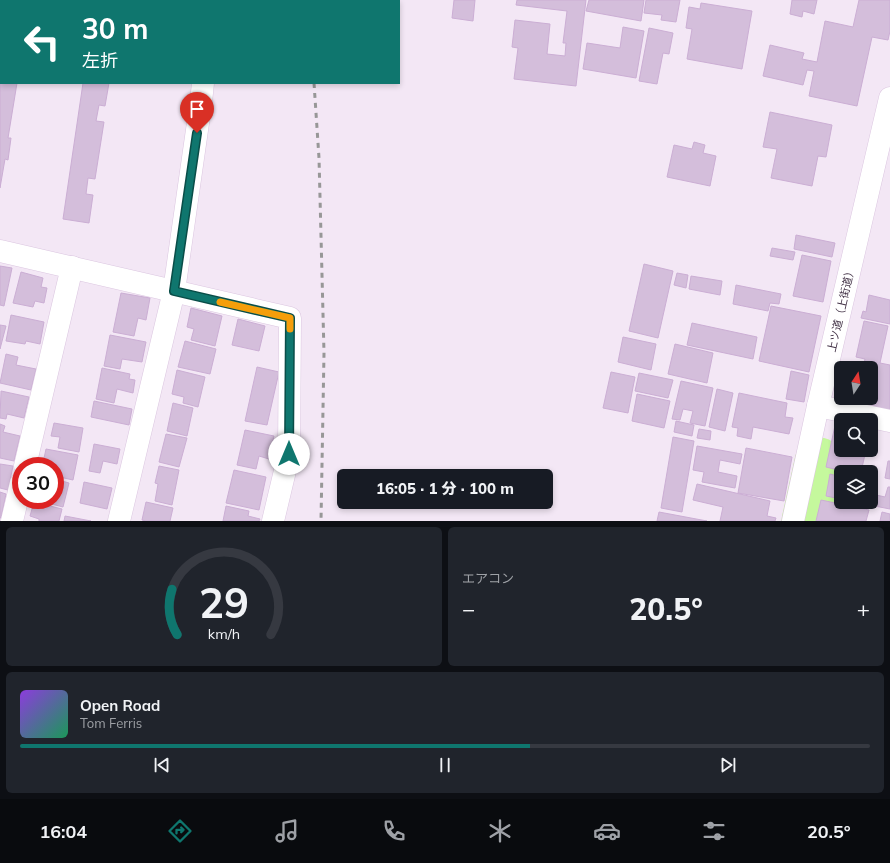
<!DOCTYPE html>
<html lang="ja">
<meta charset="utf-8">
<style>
:root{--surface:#171b24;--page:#20242c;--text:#f1f3f6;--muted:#9ea1a6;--line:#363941;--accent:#0f766e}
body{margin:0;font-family:Mulish,"Noto Sans JP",sans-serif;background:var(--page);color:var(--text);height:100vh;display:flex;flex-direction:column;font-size:15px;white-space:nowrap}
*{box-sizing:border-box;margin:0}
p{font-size:13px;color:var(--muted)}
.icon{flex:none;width:22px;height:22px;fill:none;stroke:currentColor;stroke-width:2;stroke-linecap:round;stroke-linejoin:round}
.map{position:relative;height:521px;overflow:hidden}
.panel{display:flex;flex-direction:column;gap:6px;padding:6px;background:#0d0f14;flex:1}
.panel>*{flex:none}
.banner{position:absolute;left:0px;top:0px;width:400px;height:84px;box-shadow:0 2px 6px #0003;background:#0f766e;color:#fff;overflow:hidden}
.needle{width:26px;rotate:12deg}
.tools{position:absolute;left:834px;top:361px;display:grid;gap:8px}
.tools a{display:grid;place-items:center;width:44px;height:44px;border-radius:6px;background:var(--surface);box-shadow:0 2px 6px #0003;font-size:20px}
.speed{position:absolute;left:12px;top:457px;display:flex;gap:8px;font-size:20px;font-weight:700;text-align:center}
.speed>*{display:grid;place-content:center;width:52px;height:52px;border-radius:50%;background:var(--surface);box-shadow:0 2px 6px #0003;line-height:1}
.speed .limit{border:6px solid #d22;background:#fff;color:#111}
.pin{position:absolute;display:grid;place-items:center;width:34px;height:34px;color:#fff;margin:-41px -17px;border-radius:50% 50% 50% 0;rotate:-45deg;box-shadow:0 0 4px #0007}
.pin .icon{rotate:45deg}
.me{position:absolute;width:44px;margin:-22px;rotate:0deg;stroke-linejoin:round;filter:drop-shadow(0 0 3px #0008)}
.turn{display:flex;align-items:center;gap:14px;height:84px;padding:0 16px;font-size:18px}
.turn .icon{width:52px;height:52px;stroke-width:2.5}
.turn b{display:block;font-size:28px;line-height:34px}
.big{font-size:30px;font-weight:800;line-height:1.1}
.panel .widget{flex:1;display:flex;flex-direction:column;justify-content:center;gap:6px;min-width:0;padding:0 14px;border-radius:6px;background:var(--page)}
.panel .dial{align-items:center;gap:0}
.dial svg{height:104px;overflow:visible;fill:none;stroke:var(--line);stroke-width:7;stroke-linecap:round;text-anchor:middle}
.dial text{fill:var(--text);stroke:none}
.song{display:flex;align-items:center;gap:12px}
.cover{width:48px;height:48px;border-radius:6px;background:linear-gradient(135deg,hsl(270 70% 55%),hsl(150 70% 35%))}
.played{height:4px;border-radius:2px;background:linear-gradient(90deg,var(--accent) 60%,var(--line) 60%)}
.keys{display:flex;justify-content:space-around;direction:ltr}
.heat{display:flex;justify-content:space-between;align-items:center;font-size:22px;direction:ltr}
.panel .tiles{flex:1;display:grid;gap:6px;grid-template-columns:1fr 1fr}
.widget:last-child{grid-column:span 2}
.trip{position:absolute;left:337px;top:469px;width:216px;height:40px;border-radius:6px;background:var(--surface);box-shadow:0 2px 6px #0003;font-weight:800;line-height:40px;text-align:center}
.menu{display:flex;height:64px;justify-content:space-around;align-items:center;background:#090b0e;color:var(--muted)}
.menu .icon{width:28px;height:28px}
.menu .active{color:var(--accent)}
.menu b{font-size:18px;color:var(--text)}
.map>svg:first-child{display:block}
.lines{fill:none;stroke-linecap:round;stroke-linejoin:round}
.river{stroke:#c5f89d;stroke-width:49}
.building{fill:#d4bedb;stroke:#cbaed4}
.street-casing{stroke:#dbc6e0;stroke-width:23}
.street{stroke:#fff;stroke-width:22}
.rail{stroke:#979797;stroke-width:3;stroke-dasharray:5 5;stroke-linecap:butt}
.route-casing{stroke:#0a4d48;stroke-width:10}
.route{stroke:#0f766e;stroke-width:7}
.slow{stroke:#f59e0b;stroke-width:7}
.labels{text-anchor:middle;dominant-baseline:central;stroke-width:3;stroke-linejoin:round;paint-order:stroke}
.street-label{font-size:11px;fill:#453549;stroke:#fff}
</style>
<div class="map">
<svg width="890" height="521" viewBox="0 0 890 521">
<rect width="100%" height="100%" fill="#f3e7f5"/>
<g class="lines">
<path class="river" d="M806,521L819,462"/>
</g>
<g class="building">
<path d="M454,0H475L473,21L452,18Z"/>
<path d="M517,0H586L576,86L514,79L518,48L512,47L515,20L550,24L547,54L565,56L566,43H563L567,11L516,5Z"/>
<path d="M589,0H644L641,21L586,11Z"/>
<path d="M646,0H680L676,22L661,20L662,15L644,13Z"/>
<path d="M792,0H817L814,14L803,11L802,17L790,14Z"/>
<path d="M859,0H890V31L888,40L872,37L857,106L809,96L814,71L807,70L803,85L763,76L770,45L804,53L802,59L817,62L825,21L853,27Z"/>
<path d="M701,3L752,11L742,69L687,59L692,29L686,28L689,7L700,9Z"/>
<path d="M623,27L644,31L636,78L583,69L587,43L620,48Z"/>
<path d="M649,28L673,33L669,54L663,53L657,84L639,81Z"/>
<path d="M1,36V83H17L8,138H11L8,160L5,159L0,188V42Z"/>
<path d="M83,83H109L105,106L99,105L96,121L104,122L95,179L88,178L86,194L93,195L89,223L63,219Z"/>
<path d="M770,112L832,125L826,157L818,156L812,186L771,178L777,149L763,147Z"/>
<path d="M694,142L705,145L703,153L716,156L710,186L667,177L674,145L692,149Z"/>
<path d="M796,235L835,243L832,257L794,249Z"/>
<path d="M772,248L795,252L793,260L770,256Z"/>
<path d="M802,255L831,261L823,302L793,296Z"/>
<path d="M644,264L673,271L658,338L629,331Z"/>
<path d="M0,266L12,268L4,306L0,305Z"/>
<path d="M21,272L43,278L41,287L47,288L44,303L35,301L33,307L13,303Z"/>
<path d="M677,273L688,275L686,288L674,285Z"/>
<path d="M691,276L722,281L720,295L689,289Z"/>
<path d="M736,285L781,294L779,304L770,303L768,311L733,304Z"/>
<path d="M121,293L150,298L146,320L138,318L134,336L113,332Z"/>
<path d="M869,295L890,300V324L861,318L863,311L866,312Z"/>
<path d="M771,306L821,316L809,372L759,361Z"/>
<path d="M191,308L222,316L215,346L191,340L194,329L187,327Z"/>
<path d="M11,315L44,322L40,344L26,341L25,344L6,341Z"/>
<path d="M238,319L265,326L259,351L232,345Z"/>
<path d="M864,321L888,326L880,363L890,365V413L855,406L857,398H871V368H863L865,359L856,357Z"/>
<path d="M692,323L757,337L753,359L687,345Z"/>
<path d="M0,325L6,326L0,349Z"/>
<path d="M110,335L146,342L142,362L122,359L120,369L104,366Z"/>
<path d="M623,337L656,344L651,370L618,362Z"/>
<path d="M185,341L216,349L210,374L178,367Z"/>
<path d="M675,344L713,353L707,383L668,374Z"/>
<path d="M6,354L18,357L16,365L36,369L31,390L0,383Z"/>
<path d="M257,367L279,372L267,425L245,421Z"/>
<path d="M102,368L130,374L129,379L135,380L133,393L117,389L114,403L96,399Z"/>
<path d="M177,370L205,377L198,407L183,403L184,397L172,394Z"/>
<path d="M791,371L809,375L804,402L786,399Z"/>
<path d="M611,372L635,377L628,413L603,408Z"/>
<path d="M639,373L673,380L668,398L635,391Z"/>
<path d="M681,381L713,388L705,426L690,423L693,411L683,409L680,420L672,419Z"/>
<path d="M717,389L733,393L725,431L709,427Z"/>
<path d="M1,391L29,397L24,418L7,414L6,419L0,418Z"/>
<path d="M739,393L787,403L785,417L793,418L789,434L753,427L751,439L737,436L738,428L732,427Z"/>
<path d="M637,394L670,401L664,428L632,421Z"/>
<path d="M94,401L132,409L129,425L91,417Z"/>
<path d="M173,403L193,408L187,436L167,431Z"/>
<path d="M676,421L694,425L692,436L674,432Z"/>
<path d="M836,421L841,422V450H866L861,472H846L826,467Z"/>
<path d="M54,423L83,428L79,452L58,448L60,437L51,436Z"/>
<path d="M0,424L5,426L3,432L20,436L14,461L0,458Z"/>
<path d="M699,429L711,431L710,440L697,438Z"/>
<path d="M245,430L274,436L269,459L259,456L256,469L237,465Z"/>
<path d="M166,434L187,438L179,467L159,462Z"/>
<path d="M673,437L694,441L682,512L661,508Z"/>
<path d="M94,444L120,449L117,464L103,461L100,473L89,471Z"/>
<path d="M697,446L742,454L740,464L720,460L718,472L737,476L735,488L702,482L704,472L693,470Z"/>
<path d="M746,448L792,457L784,501L738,493Z"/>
<path d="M46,449L78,455L73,480L55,476V466L43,463Z"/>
<path d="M888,461H890V479L885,478Z"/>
<path d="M0,464L13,466L8,490L0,488Z"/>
<path d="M159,466L179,470L172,505L155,501L158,484L155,483Z"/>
<path d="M234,470L266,477L259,510L226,503Z"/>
<path d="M830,474L841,477V499L826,496Z"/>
<path d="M55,479L69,483L63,507L44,502V500H55Z"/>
<path d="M84,482L112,488L107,509L80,503Z"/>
<path d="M871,483L875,484L872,494L885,497L888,487H890V509L854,502H871Z"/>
<path d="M697,484L770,501L767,516L776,518L775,521H720L723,507L693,500Z"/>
<path d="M0,492L6,494L1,518H0Z"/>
<path d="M821,500L869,510L866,521H816Z"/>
<path d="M34,502L62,509L59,521H39V519L30,516Z"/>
<path d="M146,502L173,508L170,521H146L142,520Z"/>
<path d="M226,506L249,511L248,516L260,519L259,521H223Z"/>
<path d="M659,512L707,521H657Z"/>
<path d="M882,512L890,514V521H880Z"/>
<path d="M65,516L91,521H64Z"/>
</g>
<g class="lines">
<defs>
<g id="street">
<path d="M210,1V0"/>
<path d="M0,251L290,318L289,454L273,521"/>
<path d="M818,406L890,421"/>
<path d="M25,466L72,267"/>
<path d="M12,521L21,483"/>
<path d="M119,521L174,291L201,102L203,83"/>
<path d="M793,521L818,406L890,98"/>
</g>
</defs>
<use href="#street" class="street-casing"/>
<use href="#street" class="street"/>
<g class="rail">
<path d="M309,0V1"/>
<path d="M314,83L319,158L324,353L321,521"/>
</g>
</g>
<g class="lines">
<defs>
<path id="route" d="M197,133L174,291L290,318L289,454"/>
</defs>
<use href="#route" class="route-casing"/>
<use href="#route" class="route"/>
<path class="slow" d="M220,302L290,318V329"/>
</g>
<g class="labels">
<g class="street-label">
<text transform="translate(841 309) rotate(-77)">上ツ道（上街道）</text>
</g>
</g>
</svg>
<div class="tools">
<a><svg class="needle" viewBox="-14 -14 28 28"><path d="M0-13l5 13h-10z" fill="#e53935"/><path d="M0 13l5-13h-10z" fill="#9ea1a6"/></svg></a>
<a><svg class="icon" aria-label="search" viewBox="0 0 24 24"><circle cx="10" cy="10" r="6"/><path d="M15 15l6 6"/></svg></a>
<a><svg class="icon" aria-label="layers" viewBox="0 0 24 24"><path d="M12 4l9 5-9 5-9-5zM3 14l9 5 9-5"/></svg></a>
</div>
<div class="speed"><div class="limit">30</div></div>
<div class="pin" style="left:197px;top:133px;background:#d93025"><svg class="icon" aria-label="arrive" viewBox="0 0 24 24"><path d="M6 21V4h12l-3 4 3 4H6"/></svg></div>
<svg class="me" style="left:289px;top:454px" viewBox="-20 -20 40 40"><circle r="19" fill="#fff"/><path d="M0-13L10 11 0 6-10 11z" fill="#0f766e"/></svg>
<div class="trip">16:05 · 1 分 · 100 m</div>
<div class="banner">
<div class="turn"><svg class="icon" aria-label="left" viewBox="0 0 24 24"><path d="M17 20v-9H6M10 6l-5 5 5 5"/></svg><div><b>30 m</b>左折</div></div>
</div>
</div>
<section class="panel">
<div class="tiles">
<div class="widget dial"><svg viewBox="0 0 100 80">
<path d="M14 69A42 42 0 1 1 86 69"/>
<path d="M14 69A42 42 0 0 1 10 34" stroke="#0f766e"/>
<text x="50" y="56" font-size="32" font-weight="700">29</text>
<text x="50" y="72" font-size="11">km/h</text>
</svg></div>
<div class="widget"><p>エアコン</p>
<div class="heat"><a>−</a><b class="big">20.5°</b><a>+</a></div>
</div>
<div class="widget">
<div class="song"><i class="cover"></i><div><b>Open Road</b><p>Tom Ferris</p></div></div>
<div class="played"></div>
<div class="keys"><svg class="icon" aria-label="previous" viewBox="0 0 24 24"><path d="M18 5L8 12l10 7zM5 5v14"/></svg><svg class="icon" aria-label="pause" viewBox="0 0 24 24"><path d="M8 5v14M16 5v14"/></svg><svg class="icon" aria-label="next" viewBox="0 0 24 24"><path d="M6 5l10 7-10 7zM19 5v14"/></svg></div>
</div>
</div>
</section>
<nav class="menu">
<b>16:04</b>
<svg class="icon active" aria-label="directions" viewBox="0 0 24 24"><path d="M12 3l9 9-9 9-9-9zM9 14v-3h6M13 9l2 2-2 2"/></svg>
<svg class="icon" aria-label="music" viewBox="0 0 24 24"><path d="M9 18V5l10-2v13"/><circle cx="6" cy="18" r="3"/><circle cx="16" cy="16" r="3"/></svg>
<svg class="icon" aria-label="phone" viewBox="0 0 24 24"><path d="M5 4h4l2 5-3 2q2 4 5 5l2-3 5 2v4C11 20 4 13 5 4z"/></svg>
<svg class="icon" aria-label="climate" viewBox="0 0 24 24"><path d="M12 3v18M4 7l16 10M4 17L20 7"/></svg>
<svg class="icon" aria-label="car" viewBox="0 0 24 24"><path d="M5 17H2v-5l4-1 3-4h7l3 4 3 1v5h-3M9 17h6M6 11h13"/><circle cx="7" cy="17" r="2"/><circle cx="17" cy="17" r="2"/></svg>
<svg class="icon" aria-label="filters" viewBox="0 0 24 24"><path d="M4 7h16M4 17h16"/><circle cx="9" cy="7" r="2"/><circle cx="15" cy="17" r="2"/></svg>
<b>20.5°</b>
</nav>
